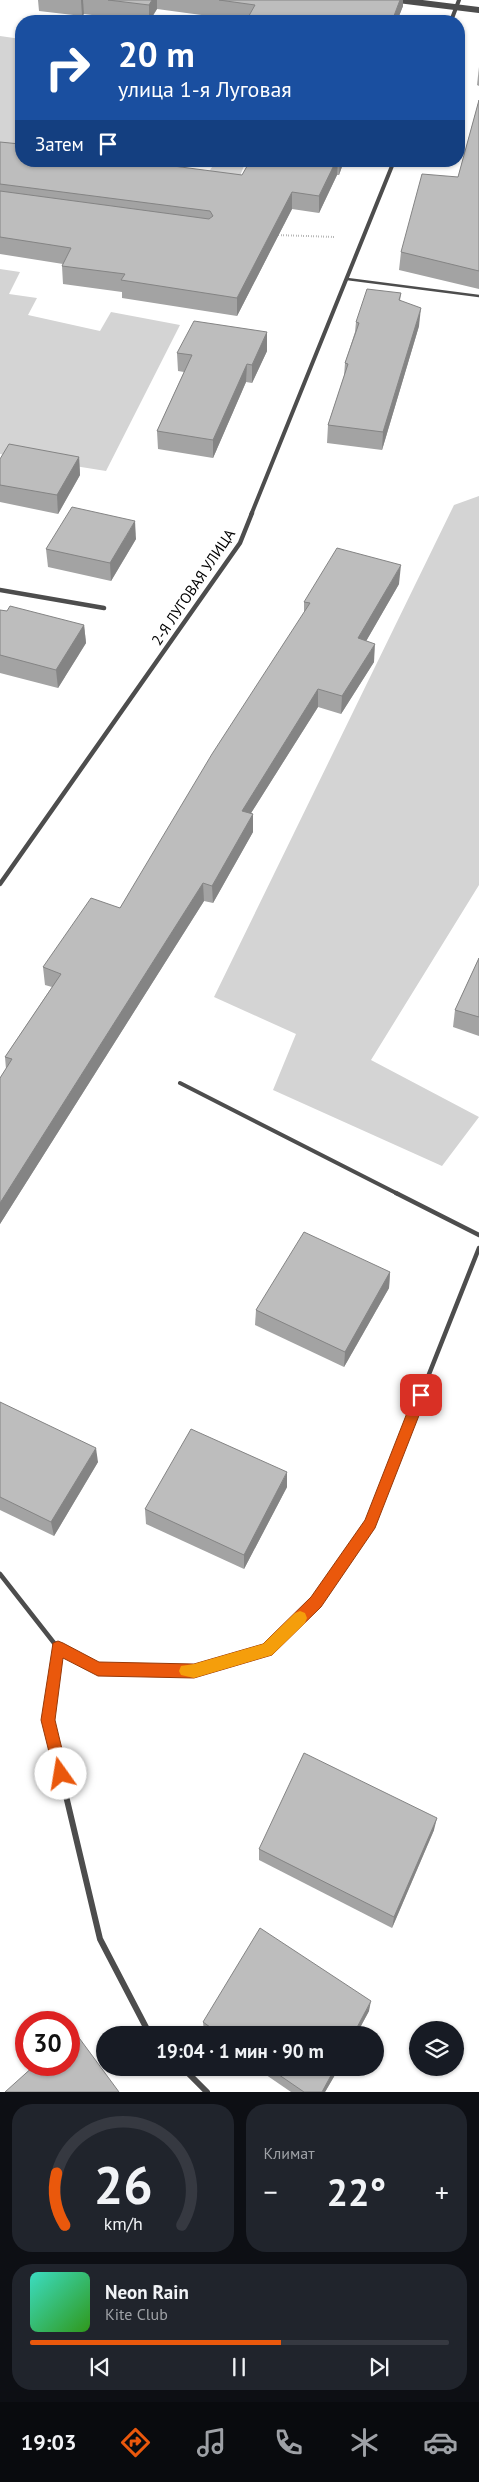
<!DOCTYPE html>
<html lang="ru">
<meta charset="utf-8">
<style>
:root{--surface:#171b24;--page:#20242c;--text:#f1f3f6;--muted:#9ea1a6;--line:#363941;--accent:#ea580c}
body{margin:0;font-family:"PT Sans",sans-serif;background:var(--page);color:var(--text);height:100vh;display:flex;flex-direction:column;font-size:19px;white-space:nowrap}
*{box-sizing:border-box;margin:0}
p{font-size:16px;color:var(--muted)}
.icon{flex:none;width:28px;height:28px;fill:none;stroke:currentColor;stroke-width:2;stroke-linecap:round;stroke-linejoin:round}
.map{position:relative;height:2092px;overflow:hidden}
.drawer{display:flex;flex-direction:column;gap:12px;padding:12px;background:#0d0f14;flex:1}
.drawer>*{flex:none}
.banner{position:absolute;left:15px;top:15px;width:450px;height:152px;border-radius:20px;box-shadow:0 1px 4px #0004;background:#1a4fa0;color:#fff;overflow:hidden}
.buttons{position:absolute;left:409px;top:2021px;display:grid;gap:10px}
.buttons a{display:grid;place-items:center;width:55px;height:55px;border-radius:50%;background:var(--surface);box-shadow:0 1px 4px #0004;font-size:25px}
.speed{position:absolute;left:15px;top:2011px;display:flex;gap:10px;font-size:25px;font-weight:700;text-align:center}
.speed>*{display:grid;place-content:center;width:65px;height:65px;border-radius:50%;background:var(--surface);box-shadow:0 1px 4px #0004;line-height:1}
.speed .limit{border:8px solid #d22;background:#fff;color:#111}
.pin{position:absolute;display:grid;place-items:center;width:42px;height:42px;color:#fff;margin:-21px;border-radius:10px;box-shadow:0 2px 8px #0006}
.me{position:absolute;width:55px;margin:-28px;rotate:347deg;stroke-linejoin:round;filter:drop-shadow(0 0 4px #0008)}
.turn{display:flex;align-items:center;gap:18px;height:105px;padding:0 20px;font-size:22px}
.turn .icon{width:65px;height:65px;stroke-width:2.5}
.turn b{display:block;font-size:35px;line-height:42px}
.then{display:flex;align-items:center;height:48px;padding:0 20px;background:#0003;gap:10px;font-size:19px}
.big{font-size:38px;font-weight:800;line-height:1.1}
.drawer .tile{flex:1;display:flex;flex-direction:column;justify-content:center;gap:8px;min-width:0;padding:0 18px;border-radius:20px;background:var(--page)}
.drawer .dial{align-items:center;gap:0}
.dial svg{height:130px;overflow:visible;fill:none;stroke:var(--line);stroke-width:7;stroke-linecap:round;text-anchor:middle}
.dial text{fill:var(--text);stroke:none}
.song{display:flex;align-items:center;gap:15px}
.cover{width:60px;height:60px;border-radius:8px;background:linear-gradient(135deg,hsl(170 70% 55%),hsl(110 70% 35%))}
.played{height:5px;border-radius:2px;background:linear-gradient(90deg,var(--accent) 60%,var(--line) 60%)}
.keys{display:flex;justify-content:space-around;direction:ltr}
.heat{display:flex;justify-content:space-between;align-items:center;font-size:28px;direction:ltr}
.drawer .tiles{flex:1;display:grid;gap:12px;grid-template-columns:1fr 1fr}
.tile:last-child{grid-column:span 2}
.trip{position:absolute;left:96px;top:2026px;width:288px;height:50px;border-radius:25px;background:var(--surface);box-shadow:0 1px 4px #0004;font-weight:800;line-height:50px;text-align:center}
.menu{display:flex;height:80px;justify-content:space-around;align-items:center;background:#090b0e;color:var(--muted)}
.menu .icon{width:35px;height:35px}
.menu .on{color:var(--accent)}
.menu b{font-size:22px;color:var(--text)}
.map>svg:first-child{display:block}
.green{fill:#d4d4d4}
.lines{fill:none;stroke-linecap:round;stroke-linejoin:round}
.path{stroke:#6f6f6f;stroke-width:2;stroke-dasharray:0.5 2;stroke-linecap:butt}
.service-far2{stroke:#4d4d4d;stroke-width:2.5}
.service-far1{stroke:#4d4d4d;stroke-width:4}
.service{stroke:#4d4d4d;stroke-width:4.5}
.minor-far2{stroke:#4d4d4d;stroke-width:4}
.minor-far1{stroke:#4d4d4d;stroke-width:4.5}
.minor{stroke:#4d4d4d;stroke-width:6}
.tertiary{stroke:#4d4d4d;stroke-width:6}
.wall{fill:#a3a3a3}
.shaded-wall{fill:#848484}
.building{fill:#bdbdbd;stroke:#848484}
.route{fill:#ea580c;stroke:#983908}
.slow{fill:#f59e0b}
.labels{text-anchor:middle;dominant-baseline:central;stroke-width:4;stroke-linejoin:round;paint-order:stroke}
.street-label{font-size:15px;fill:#000;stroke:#fff}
</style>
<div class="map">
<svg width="479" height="2092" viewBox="0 0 479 2092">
<rect width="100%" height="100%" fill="#fff"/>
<g class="green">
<path d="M0,36L21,39V146L0,143Z"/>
<path d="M161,161H246L222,221L182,216L212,167Z"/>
<path d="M0,269L20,272L9,294L37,298L28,315L100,331L111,312L180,325L106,471L0,454Z"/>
<path d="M479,496V885L371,1060L479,1117L442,1166L273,1090L296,1034L214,997L454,505Z"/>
</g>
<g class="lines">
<path class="path" d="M276,235L335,237"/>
<path class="service-far2" d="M347,279L479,296"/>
<path class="service-far1" d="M180,1083L398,1194"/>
<g class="service">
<path d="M396,1193L479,1235"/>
<path d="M0,1574L58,1648L98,1669L194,1671L267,1650L316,1602L370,1523L479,1248"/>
</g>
<g class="minor-far2">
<path d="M451,21L459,0"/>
<path d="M251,515L394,161"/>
</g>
<g class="minor-far1">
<path d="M0,590L104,608"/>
<path d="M0,884L240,543L252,513"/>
</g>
<g class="minor">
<path d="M58,1648L48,1720L100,1939L150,2035"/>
<path d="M183,2068L207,2092"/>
</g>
<path class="tertiary" d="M398,0L479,10"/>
</g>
<g class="wall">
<path d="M38,0H403V6L397,21H246L157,9L150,21H140L84,14L82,16L39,11Z"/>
<path d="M479,67V86L477,85Z"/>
<path d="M479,100V289L399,270L401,252L458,177Z"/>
<path d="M0,142L20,144L21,161L242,175L250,161H344L339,175H337L319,213L292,209L237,316L122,298V292L63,284L62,266L63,264L0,254Z"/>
<path d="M401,293L400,301L419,326L382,450L327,443L328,425L344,376L345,363L355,332L356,322Z"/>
<path d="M267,332V351L252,383L246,382L213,458L158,449L157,431L184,372L178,371L177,353Z"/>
<path d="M79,457L80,475L58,514L0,502V459Z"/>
<path d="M136,539L111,581L48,567L46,549Z"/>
<path d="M399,584L366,641L374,662L341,714L318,707L251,813L253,814V832L213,903L204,901L0,1224V1078L6,1069L5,1057L52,987L45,985L43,967L120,908L304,613V602Z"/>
<path d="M0,610L84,625L86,643L58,688L0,673Z"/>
<path d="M479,958V1036L453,1027L455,1010Z"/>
<path d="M390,1272L389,1288L344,1367L255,1325L256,1310Z"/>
<path d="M0,1402L98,1462L54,1536L0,1510Z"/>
<path d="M287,1487L244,1569L146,1524L145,1509Z"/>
<path d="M434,1830L392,1928L259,1860V1849Z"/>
<path d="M369,2011L356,2035H208L204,2032L203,2022Z"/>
<path d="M256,2068H339L325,2092H291Z"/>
</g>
<g class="shaded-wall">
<path d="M81,0H83L84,14L82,16Z"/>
<path d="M152,0H157V9L149,21V5Z"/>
<path d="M400,0H403V6L397,21H392Z"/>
<path d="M336,161H338L337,175L319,213V196Z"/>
<path d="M340,161H344L339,175Z"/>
<path d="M292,192V209L237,316V298Z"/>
<path d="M421,308L419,326L382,450L383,432Z"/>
<path d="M267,332V351L252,383V365Z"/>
<path d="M247,364L246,382L213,458V440Z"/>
<path d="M79,457L80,475L58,514L57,495Z"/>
<path d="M135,521L136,539L111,581L110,563Z"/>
<path d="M401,565L399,584L357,657L358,638Z"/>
<path d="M84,625L86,643L58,688L56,670Z"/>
<path d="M375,644L374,662L341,714L342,696Z"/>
<path d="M318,689V707L241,829L242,811Z"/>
<path d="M253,814V832L213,903L212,886Z"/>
<path d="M203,883L204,901L0,1224V1203Z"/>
<path d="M390,1272L389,1288L344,1367L345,1352Z"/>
<path d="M96,1448L98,1462L54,1536L51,1522Z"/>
<path d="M287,1472V1487L244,1569V1555Z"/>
<path d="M437,1818L434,1830L392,1928L394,1917Z"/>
<path d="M371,2001L369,2011L356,2035H353Z"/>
<path d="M335,2068H339L325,2092H322Z"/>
</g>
<g class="building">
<path d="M108,0H152L149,5Z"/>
<path d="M219,0H400L392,21H246L255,5Z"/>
<path d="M479,100V271L401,252L422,174L458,177Z"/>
<path d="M0,142L20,144L17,149L21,150V161H102L110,162L111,161H135L242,175L250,161H336L319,196L292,192L237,298L121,280L125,274L62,266L71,248L0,237V191L209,219L213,216L210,211L0,184Z"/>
<path d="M367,289L401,293L399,300L421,308L383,432L328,425L348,364L345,363L359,323L356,322Z"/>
<path d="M194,321L267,332L252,365L247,364L213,440L157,431L192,355L177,353Z"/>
<path d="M9,444L79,457L57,495L0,485V459Z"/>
<path d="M72,507L135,521L110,563L46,549Z"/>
<path d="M337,548L401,565L358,638L375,644L342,696L318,689L242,811L253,814L212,886L203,883L0,1203V1078L12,1059L5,1057L61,974L43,967L91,898L120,908L212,754L310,603L304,602Z"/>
<path d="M10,606L84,625L56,670L0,655V610L7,611Z"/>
<path d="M479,958V1017L455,1010Z"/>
<path d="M304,1232L390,1272L345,1352L256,1310Z"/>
<path d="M0,1402L96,1448L51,1522L0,1497Z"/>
<path d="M191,1429L287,1472L244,1555L145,1509Z"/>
<path d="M304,1753L437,1818L394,1917L259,1849Z"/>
<path d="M260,1928L371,2001L353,2035H221L203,2022Z"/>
<path d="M74,2031L119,2092H5L35,2065H69V2035Z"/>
<path d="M269,2068H335L322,2092H304Z"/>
</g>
<path class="route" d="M421,1389L425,1391L427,1395L375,1528L321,1607L272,1655L194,1678L98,1676L63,1658L55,1720L68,1774L66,1780L61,1782L56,1780L41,1720L53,1643L58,1641L63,1643L99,1662L194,1664L263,1644L311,1597L365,1520L414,1395L416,1391Z"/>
<path class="slow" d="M300,1611L305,1613L307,1618L305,1623L272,1655L194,1678L181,1675L179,1671L181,1666L194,1664L263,1644L295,1613Z"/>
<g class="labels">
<g class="street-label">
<text transform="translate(193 587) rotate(-56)">2-Я ЛУГОВАЯ УЛИЦА</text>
</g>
</g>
</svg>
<div class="buttons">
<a><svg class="icon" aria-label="layers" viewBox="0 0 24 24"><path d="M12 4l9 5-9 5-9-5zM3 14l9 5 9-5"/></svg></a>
</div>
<div class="speed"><div class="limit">30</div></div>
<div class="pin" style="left:421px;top:1395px;background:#d93025"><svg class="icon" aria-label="arrive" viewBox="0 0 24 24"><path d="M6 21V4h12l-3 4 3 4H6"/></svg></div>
<svg class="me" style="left:61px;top:1774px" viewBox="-20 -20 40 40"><circle r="19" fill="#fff"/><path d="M0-13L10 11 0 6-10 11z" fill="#ea580c"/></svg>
<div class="trip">19:04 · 1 мин · 90 m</div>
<div class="banner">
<div class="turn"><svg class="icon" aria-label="right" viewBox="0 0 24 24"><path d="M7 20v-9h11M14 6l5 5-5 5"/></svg><div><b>20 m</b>улица 1-я Луговая</div></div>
<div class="then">Затем<svg class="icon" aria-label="arrive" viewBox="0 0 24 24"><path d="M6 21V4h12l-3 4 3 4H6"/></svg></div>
</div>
</div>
<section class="drawer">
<div class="tiles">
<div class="tile dial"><svg viewBox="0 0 100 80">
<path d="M14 69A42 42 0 1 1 86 69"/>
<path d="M14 69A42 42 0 0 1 9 37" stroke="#ea580c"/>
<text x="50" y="56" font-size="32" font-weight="700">26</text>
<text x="50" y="72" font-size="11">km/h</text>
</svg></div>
<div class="tile"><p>Климат</p>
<div class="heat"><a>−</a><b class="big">22°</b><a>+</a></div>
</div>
<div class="tile">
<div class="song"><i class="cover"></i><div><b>Neon Rain</b><p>Kite Club</p></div></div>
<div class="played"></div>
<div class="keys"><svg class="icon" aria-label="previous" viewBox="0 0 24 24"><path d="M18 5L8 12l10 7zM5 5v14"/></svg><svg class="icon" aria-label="pause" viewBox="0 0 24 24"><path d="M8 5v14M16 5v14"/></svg><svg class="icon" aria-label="next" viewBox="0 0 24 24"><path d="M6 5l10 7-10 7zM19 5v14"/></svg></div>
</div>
</div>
</section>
<nav class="menu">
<b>19:03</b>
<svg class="icon on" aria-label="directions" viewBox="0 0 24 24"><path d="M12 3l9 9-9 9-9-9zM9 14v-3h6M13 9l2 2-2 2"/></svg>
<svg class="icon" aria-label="music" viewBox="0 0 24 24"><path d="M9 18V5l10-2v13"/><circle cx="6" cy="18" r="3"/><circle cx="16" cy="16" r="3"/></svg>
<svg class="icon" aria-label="phone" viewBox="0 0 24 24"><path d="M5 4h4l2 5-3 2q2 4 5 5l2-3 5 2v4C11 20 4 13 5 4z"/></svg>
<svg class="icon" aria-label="climate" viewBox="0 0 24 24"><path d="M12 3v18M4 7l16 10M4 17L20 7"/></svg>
<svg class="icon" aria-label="car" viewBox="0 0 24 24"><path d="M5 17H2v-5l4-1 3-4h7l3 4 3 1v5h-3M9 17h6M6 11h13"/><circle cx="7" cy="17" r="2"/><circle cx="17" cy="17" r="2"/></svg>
</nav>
